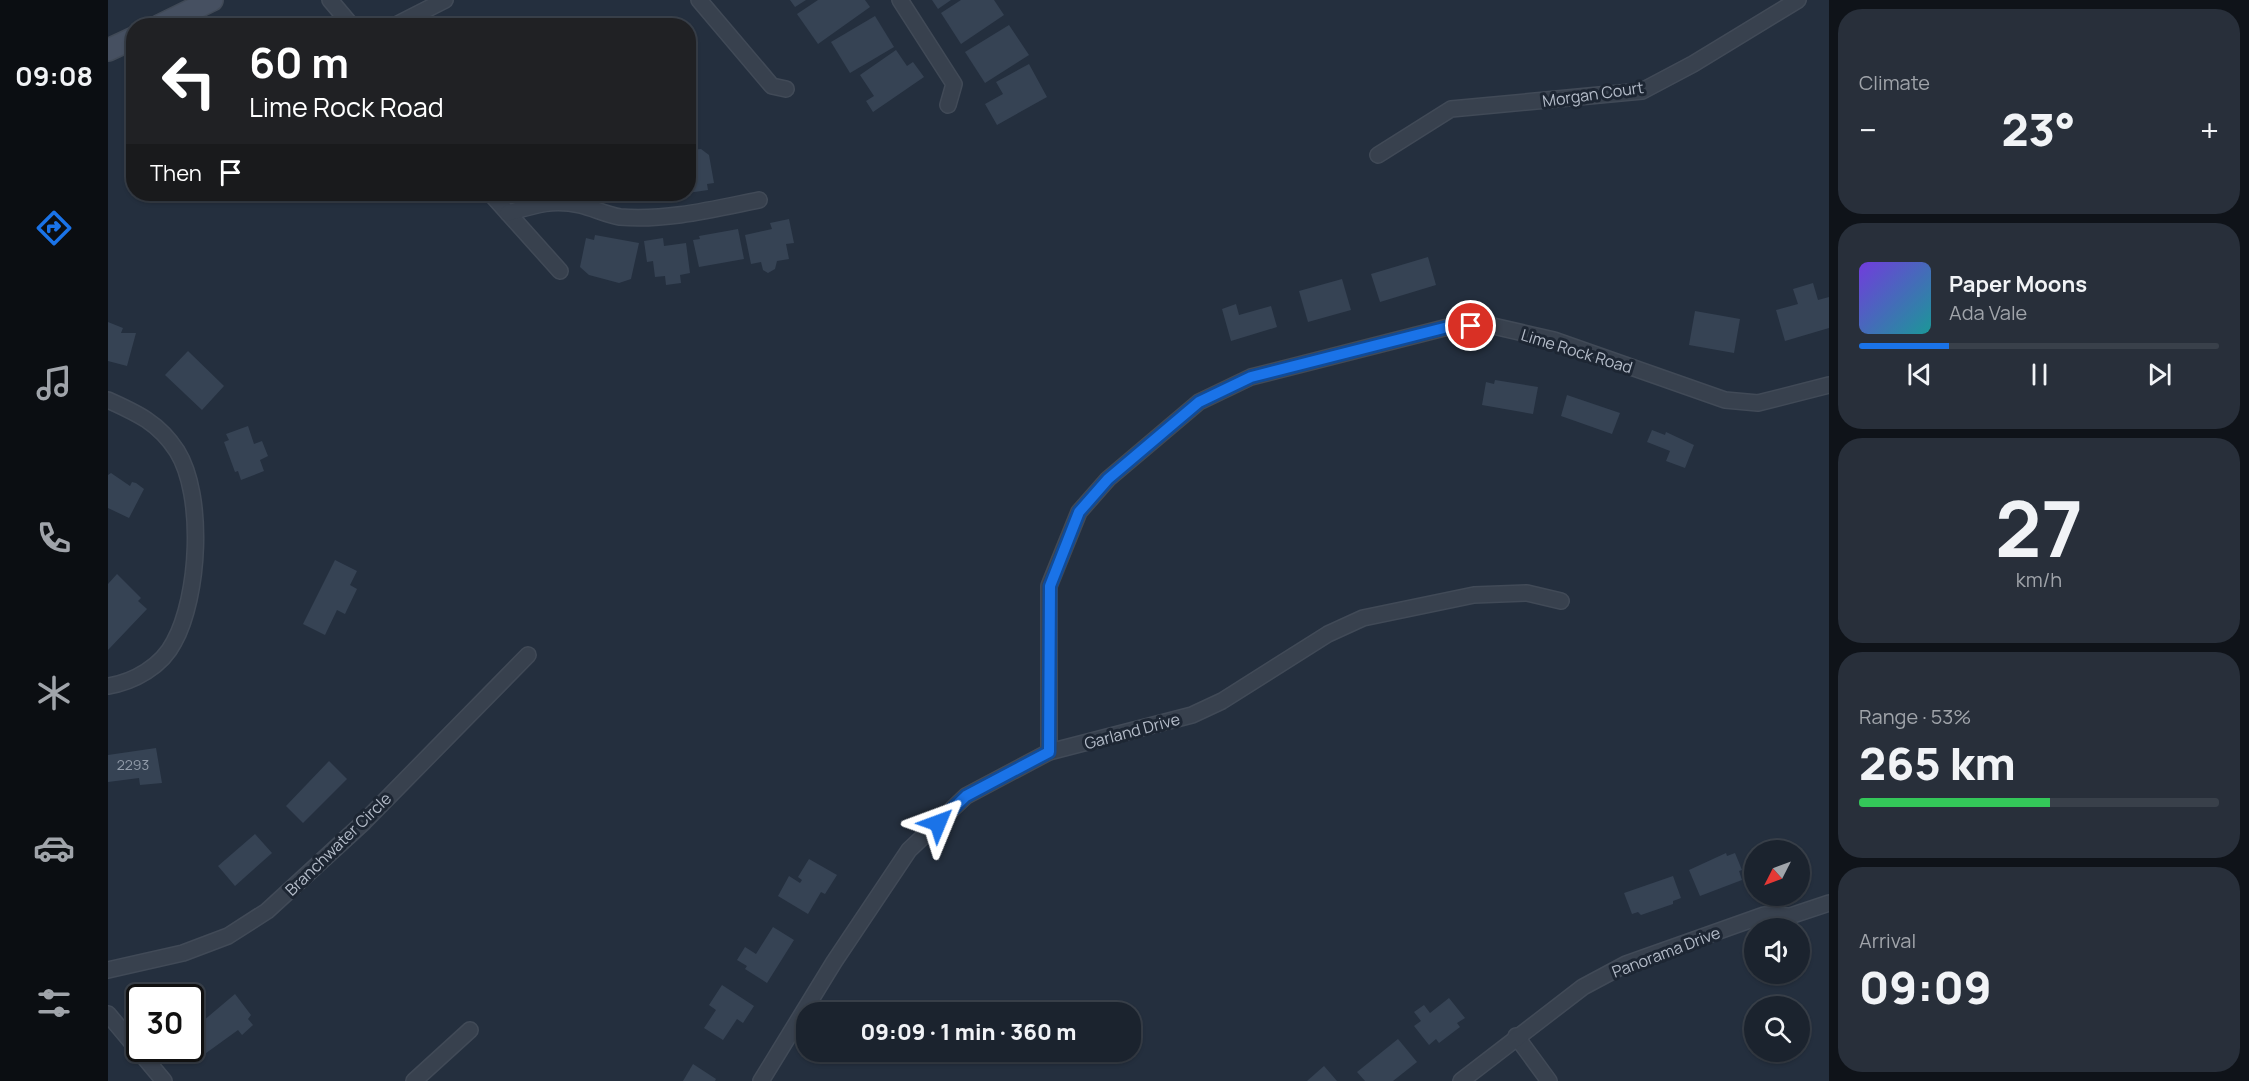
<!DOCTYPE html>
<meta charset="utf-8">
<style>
:root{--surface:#1b232e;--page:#282f3a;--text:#f1f3f6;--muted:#a0a4aa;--line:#39404a;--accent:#1a73e8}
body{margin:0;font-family:Manrope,sans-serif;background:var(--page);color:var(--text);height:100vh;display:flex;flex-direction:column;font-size:22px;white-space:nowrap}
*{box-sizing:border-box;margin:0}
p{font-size:20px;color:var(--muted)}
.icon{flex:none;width:33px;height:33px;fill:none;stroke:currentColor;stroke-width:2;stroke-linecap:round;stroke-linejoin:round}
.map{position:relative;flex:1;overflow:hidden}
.panel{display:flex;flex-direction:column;gap:9px;padding:9px;background:#0f1319;width:420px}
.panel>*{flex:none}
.guide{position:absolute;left:18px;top:18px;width:570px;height:183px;border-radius:24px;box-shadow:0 2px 4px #0004,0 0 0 2px var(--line);background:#202124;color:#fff;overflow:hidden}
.needle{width:39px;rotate:228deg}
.tools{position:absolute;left:1636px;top:840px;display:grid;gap:12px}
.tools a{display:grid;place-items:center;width:66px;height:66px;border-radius:50%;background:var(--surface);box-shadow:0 2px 4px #0004,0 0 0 2px var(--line);font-size:30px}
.speed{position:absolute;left:18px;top:984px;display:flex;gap:12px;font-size:30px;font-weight:700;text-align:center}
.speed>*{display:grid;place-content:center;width:78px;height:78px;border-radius:50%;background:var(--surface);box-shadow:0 2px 4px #0004,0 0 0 2px var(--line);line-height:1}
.speed .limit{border:3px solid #111;border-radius:9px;background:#fff;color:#111}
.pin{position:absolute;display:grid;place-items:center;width:51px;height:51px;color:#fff;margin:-26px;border:3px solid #fff;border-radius:50%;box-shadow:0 2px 6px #0007}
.me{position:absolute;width:66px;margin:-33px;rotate:46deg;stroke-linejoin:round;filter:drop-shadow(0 0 4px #0008)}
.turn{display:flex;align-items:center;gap:21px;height:126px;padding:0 24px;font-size:27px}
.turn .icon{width:78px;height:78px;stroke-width:2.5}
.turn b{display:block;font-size:42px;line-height:51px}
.then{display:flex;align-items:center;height:57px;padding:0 24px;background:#0003;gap:12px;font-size:22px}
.big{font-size:45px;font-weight:800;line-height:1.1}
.panel .widget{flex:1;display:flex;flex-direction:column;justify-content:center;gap:9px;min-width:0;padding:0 21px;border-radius:24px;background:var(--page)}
.panel .dial{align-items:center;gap:0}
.dial b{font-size:78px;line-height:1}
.song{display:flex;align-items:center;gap:18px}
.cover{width:72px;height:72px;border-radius:9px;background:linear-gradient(135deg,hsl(260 70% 55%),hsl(180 70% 35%))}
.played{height:6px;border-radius:3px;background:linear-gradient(90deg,var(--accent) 25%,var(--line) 25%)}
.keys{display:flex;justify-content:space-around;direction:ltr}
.heat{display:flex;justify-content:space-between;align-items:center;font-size:33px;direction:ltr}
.charge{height:9px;border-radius:4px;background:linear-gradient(90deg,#34c759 53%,var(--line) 0)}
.trip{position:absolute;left:688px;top:1002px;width:345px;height:60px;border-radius:24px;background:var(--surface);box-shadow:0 2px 4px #0004,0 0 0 2px var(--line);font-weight:800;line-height:60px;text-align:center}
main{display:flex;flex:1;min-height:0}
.dock{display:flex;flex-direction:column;width:108px;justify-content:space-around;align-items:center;background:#0b0e12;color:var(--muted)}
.dock .icon{width:42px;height:42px}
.dock .selected{color:var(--accent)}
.dock b{font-size:27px;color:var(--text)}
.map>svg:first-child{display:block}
.building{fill:#364354}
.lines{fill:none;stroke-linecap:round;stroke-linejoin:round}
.minor-casing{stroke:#414a57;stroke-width:18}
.secondary-casing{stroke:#414a57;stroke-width:24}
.minor{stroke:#38414e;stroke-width:15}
.secondary{stroke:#465061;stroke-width:21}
.route-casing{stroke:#114b97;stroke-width:15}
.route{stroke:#1a73e8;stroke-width:10}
.labels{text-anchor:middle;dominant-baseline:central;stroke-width:6;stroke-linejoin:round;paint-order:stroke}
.number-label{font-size:14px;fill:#929caa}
.street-label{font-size:16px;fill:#b4bcc9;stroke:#1d2633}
</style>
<main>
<nav class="dock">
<b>09:08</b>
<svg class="icon selected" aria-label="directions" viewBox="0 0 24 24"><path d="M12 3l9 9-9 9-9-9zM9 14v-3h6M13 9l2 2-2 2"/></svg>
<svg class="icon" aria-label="music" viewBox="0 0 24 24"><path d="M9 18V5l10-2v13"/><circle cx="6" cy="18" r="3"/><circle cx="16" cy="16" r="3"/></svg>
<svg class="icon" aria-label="phone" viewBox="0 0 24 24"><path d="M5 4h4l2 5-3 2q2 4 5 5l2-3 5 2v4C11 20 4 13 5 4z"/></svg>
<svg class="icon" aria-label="climate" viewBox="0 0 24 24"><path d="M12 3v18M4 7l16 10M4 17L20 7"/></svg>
<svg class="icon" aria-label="car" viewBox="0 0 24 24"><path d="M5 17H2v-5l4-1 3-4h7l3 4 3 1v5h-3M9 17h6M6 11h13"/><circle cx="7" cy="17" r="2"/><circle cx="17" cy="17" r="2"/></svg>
<svg class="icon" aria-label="filters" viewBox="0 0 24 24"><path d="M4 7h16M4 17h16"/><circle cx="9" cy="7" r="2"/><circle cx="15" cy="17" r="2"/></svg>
</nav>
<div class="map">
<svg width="1721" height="1081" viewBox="0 0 1721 1081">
<rect width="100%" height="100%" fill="#242f3e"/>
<g class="building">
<path d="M682,0H698L687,7Z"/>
<path d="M710,0H757L762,7L710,44L689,14Z"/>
<path d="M824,0H843L830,9Z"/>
<path d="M853,0H886L896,15L853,44L833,13Z"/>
<path d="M767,16L786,47L742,73L723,42Z"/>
<path d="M901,25L921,55L877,83L857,52Z"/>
<path d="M788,50L799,66L805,62L816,77L765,112L758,101L766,96L752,75Z"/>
<path d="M921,64L939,97L889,125L877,104L895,94L888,82Z"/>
<path d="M580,140L583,150L593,149L601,155L606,183L599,184L600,190L580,193Z"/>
<rect x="524" y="194" width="20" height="4"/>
<path d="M681,219L686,243L678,244L681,259L669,261L667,269L660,273L655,270L653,262L643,264L637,235L664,229L662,223Z"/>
<path d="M630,229L636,259L591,267L585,240L592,239L591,236Z"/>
<path d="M487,235L531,243L523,279L511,283L481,275L472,267L478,238L486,240Z"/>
<path d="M555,238L556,246L578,243L582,273L572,275L573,283L558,285L557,276L547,277L545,261L539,262L536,241Z"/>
<path d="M1320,257L1328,285L1272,302L1263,274Z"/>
<path d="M1234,279L1243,310L1200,322L1191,291Z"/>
<path d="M1705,283L1710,300L1721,297V328L1677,341L1668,310L1690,304L1685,289Z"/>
<path d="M1128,304L1131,315L1163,306L1169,327L1123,341L1114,309Z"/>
<path d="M1587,311L1632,319L1626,353L1581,345Z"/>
<path d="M0,322L15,328L13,333H28L19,366L0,361Z"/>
<path d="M80,351L116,386L94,410L57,375Z"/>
<path d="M1387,380L1430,387L1425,414L1374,405L1378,382L1386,384Z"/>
<path d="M1459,395L1512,413L1504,434L1453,416Z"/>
<path d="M140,426L146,444L154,441L160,456L152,460L156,471L133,480L130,471L127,472L116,442L121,440L118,434Z"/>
<path d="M1544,430L1557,435L1558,432L1586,445L1577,468L1558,461L1562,451L1539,442Z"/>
<path d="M3,473L22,486L24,482L28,483L36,489L21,518L0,508V475Z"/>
<path d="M227,560L249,571L242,585L249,589L237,614L229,610L217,635L195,624Z"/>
<path d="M9,574L33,598L30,601L39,609L0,650V584Z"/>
<path d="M48,748L54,783L32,785L31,778L0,782V755Z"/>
<path d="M221,761L239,779L195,823L178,806Z"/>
<path d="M147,834L164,853L127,886L110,866Z"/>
<path d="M1618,853L1619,856L1627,853L1634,870L1631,871L1634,880L1592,896L1581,870Z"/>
<path d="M701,859L729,875L717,894L713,892L700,914L670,896L681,876L692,883L694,880L690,877Z"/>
<path d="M1565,876L1573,898L1565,901V904L1533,915L1530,912L1524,914L1516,893Z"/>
<path d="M665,927L686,940L659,983L637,969L639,966L629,960L637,947L648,954Z"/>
<path d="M614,985L646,1006L635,1023L629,1019L615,1040L596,1028L608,1010L601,1005Z"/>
<path d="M127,994L143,1015L140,1019L145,1025L134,1035L130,1030L94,1056L82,1042V1032Z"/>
<path d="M1341,998L1357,1018L1349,1023L1352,1027L1331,1043L1328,1039L1321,1045L1306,1026L1313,1021L1306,1012L1316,1005L1322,1013Z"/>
<path d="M1290,1039L1309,1062L1285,1081H1257L1249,1072Z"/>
<path d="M585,1064L608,1079L607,1081H575Z"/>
<path d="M1216,1066L1229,1081H1199Z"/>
</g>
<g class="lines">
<defs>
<g id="minor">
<path d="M222,0L244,26"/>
<path d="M591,0L664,86L678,89"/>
<path d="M792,0L846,84L840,105"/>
<path d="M286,26L337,0"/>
<path d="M1270,155L1343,109L1534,91L1585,64L1690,0"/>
<path d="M383,194L452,271"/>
<path d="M400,213C427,205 444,199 472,205C485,208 499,215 512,217C558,221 606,209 651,200"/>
<path d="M0,400C29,413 51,423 69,451C97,496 91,597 66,642C54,666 26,682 0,686"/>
<path d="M941,752V586L971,512L1000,479L1091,402L1143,377L1340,327L1385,326L1446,340L1617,400L1650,403L1721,385"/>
<path d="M0,970L75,953L120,936L159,911L256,822L420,655"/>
<path d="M0,1014L56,1081"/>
<path d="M1408,1036L1441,1081"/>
<path d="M306,1081L362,1030"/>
<path d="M653,1081L726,962L801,850L858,796L941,752L1084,715L1114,701L1220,634L1255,618L1366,595L1419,593L1453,601"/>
<path d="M1353,1081L1475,987L1518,964L1656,915L1682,916L1721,903"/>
</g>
<g id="secondary">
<path d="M51,26L104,0"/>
<path d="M0,50L26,38"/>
</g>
</defs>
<use href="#minor" class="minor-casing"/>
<use href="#secondary" class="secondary-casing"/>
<use href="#minor" class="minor"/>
<use href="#secondary" class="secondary"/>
</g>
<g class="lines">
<defs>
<path id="route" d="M830,823L858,796L941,752L942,586L971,512L1000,479L1091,402L1143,377L1340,327L1363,326"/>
</defs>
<use href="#route" class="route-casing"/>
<use href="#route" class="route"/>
</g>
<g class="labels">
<g class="number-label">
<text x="25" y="764">2293</text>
</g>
<g class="street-label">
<text transform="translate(1485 94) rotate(-8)">Morgan Court</text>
<text transform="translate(1469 351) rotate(17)">Lime Rock Road</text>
<text transform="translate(1024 731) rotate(-15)">Garland Drive</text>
<text transform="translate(230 844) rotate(-44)">Branchwater Circle</text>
<text transform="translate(1558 952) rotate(-21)">Panorama Drive</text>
</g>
</g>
</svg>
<div class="tools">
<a><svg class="needle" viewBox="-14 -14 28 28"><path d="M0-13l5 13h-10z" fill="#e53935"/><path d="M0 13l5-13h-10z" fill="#a0a4aa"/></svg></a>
<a><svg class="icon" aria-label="sound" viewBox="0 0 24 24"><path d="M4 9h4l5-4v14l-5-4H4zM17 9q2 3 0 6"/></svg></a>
<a><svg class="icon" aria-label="search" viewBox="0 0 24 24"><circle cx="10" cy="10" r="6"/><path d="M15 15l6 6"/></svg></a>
</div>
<div class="speed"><div class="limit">30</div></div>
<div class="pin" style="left:1363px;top:326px;background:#d93025"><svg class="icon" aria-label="arrive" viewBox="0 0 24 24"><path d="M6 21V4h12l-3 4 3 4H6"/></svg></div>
<svg class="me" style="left:830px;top:823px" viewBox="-20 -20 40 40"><path d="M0-17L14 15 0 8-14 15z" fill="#1a73e8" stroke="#fff" stroke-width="4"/></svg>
<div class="trip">09:09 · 1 min · 360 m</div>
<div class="guide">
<div class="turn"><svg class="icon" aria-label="left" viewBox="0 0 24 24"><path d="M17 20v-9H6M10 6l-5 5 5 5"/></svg><div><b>60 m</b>Lime Rock Road</div></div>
<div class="then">Then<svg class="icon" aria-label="arrive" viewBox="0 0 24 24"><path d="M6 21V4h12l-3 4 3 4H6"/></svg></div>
</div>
</div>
<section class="panel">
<div class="widget"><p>Climate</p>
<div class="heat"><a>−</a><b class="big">23°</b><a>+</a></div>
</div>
<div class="widget">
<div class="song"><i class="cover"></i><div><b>Paper Moons</b><p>Ada Vale</p></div></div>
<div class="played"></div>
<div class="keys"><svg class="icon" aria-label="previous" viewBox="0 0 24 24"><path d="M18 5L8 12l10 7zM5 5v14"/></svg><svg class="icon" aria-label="pause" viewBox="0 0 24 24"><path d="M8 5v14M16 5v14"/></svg><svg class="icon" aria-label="next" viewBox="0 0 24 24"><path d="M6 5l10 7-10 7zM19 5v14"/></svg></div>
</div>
<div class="widget dial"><b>27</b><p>km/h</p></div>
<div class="widget"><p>Range · 53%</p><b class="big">265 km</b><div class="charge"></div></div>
<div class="widget"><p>Arrival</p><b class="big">09:09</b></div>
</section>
</main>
